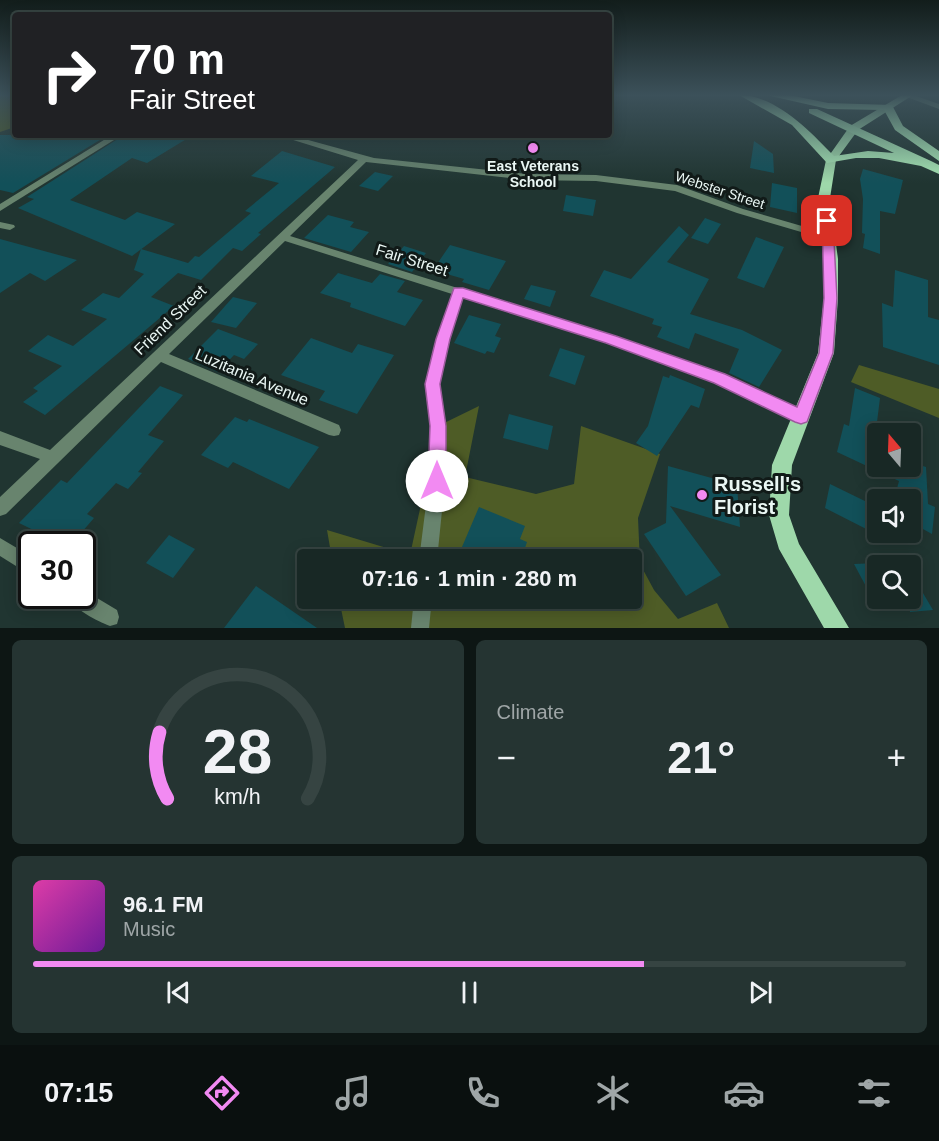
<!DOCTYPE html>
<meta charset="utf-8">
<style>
:root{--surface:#182825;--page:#253432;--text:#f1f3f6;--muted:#9fa6a7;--line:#364442;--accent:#f28af2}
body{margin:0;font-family:Arial,sans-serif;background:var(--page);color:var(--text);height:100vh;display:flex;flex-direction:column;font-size:22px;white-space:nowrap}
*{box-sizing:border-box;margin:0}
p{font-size:20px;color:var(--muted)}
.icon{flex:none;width:33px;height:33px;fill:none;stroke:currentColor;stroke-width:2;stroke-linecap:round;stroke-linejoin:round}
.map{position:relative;height:628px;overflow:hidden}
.drawer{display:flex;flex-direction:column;gap:12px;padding:12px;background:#0d1614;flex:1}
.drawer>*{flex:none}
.top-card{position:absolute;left:12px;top:12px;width:600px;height:126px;border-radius:6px;box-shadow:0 3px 15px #0003,0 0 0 2px var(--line);background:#202124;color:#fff;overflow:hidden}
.needle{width:39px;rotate:341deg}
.controls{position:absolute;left:867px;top:423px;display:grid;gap:12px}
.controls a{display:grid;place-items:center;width:54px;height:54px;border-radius:6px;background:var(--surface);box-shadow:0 3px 15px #0003,0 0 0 2px var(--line);font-size:30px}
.speed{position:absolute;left:18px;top:531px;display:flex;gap:12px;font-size:30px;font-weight:700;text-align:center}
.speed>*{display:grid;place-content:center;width:78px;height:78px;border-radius:50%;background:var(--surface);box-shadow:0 3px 15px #0003,0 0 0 2px var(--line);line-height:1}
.speed .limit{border:3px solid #111;border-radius:9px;background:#fff;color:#111}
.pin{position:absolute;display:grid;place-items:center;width:51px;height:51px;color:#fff;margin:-26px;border-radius:12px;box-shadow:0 3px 9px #0006}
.me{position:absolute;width:66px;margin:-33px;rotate:0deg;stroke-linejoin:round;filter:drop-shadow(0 0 4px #0008)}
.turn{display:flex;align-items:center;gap:21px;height:126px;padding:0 18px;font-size:27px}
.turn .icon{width:78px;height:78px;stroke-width:2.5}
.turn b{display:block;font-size:42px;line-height:51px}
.big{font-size:45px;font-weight:800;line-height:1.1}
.drawer .widget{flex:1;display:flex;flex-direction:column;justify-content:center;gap:9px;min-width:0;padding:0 21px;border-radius:9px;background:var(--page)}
.drawer .dial{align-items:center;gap:0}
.dial svg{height:156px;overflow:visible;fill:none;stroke:var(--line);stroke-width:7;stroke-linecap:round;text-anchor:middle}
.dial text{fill:var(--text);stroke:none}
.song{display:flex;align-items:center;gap:18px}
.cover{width:72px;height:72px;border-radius:9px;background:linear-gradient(135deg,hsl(320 70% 55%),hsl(280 70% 35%))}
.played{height:6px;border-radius:3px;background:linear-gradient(90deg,var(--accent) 70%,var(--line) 70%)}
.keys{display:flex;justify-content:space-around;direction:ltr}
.heat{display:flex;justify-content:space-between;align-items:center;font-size:33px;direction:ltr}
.drawer .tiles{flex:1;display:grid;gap:12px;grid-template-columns:1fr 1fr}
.widget:last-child{grid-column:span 2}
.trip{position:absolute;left:297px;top:549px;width:345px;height:60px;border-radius:6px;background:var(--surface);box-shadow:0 3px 15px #0003,0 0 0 2px var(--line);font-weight:800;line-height:60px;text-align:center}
.dock{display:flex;height:96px;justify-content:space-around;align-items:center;background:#0a100f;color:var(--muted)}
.dock .icon{width:42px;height:42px}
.dock .on{color:var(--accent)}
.dock b{font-size:27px;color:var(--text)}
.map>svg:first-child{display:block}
.green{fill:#4e5c26}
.building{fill:#125059}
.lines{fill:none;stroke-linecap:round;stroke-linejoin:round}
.minor{fill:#68846e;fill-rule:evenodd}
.primary{fill:#9ed8aa;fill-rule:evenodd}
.trunk{fill:#a8e8b6;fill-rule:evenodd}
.route{fill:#f28af2;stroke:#9d5a9d;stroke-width:1.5}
.poi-dot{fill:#f28af2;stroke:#111a18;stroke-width:2}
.labels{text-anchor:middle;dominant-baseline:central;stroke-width:6;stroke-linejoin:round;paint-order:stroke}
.far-poi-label{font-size:14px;font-weight:bold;fill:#eaf7f4;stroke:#111a18}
.far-street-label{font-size:14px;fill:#eaf7f4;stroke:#111a18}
.street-label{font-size:16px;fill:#eaf7f4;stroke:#111a18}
.near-poi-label{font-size:20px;font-weight:bold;fill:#eaf7f4;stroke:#111a18;text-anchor:start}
</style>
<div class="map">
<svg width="939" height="628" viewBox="0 0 939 628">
<rect width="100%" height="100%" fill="#203531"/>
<g class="green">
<path d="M0,95H15V127L0,132Z"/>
<path d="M859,365L939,389V418L851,382Z"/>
<path d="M479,406L465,477L536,494L574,484L581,426L660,454L638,518L640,564L654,590L678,619L717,603L729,628H345L339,599L632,598V560L332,559L327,530L410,555L438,426Z"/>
</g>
<g class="building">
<path d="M0,135H108L13,193L0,190Z"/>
<path d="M124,135H193L147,163L132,158L70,200L125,220L137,212L175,224L132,256L18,208L34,199L27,197Z"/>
<path d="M754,141L773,154L774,173L750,168Z"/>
<path d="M282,151L335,167L258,233L261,234L242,251L233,248L201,280L178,273L151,297L174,306L45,415L23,402L38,391L33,388L62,366L28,351L48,335L73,346L107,319L81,310L103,293L119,298L144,274L134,270L141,249L188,263L195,256L199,257L251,213L245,211L279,183L251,176Z"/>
<path d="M863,169L903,180L895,214L880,211V254L863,248L865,234L862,233L863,199L860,179Z"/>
<path d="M375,172L393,176L378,191L359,186Z"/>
<path d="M772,183L797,188V213L770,207Z"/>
<path d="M566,195L596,200L593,216L563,211Z"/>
<path d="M328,215L354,222L350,227L369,232L351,252L304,238Z"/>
<path d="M705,218L721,224L708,244L691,238Z"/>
<path d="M679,226L689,235L667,262L709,279L690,314L742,330L782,350L759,387L729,373L739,349L695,333L689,349L657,337L662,327L652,324L654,319L590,296L604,270L631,279Z"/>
<path d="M756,237L784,247L764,288L737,278Z"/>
<path d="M0,239L77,260L45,281L30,273L0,293Z"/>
<path d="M450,245L506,261L489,290L462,282L464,279L433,270Z"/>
<path d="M404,246L426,253L412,272L388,264Z"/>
<path d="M895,270L928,280V317L939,320V365L883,347L882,303L893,307Z"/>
<path d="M338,273L372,283L380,274L405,281L397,292L423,300L405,326L350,307L351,303L320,293Z"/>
<path d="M531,285L556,291L550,307L524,299Z"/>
<path d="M233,297L257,303L236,328L211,322Z"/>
<path d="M469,315L501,324L495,336L501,338L494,353L487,351L485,354L454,343Z"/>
<path d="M218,329L258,344L244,359L234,355L218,372L188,359Z"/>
<path d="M311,338L352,353L358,344L394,355L357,414L319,400L325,391L281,375Z"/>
<path d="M560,348L585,356L575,385L549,376Z"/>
<path d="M670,375L705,389L699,408L691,405L657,456L636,443L648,426L663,376L669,378Z"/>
<path d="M160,386L183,395L148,435L164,441L138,472L142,473L128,489L116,483L87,514L94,518L81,533L75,530L62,544L19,523L61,480L67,483Z"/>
<path d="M855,388L880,398L875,438L878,439V466H910V462L926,467L928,504L935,507L932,534L910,522V500H894L899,481L837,452L844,424L849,426Z"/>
<path d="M509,414L553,426L548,450L503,438Z"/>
<path d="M235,417L247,422L249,419L319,447L289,489L233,462L228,468L201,455Z"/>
<path d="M668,466L737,485L740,527L670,506L721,575L686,596L644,534L666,523Z"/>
<path d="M830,484L871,504L878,515V535L825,508Z"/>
<path d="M479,507L525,526L520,539L527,542L521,560H471L459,554Z"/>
<path d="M169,535L195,549L173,578L146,563Z"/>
<path d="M878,563V609L854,564Z"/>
<path d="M910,571L933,610L910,612Z"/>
<path d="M256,586L317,628H224Z"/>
</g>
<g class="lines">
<g class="minor">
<path d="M913,95L939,104V109L904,96Z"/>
<path d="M112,135H122L0,211V204Z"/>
<path d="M277,135H290L374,158L527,174L596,175L677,185L743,209L833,235L834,237L833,239H825L737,213L675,191L596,181L527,180L366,162L290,236L615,337L725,374L806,413L808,417L806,421L801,423L796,421L715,382L607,343L463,298L449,338L440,384L445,426V481L437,560H419L429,481L431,426L426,384L437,338L452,294L285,241L169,354L339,425L341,430L339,435L334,436L329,435L161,362L6,514L0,516V497L40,459L0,445V431L50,450L358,160Z"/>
<path d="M0,222L14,225L15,227L10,230L0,228Z"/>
<path d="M0,538L32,557V576L0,556Z"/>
<path d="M82,589L117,610L119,617L117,624L110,626C97,621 73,609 68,596H82Z"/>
<path d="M414,598H432L429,628H411Z"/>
</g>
<path class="primary" d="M902,95H913L858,130L836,160L830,198L838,259V298L834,353L792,465L789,515L799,544L849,628H824L779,549L769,515L772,465L818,353L824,298V259L818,198L826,160L850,126Z"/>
<g class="trunk">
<path d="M739,95C776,95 810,131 834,156L868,151L894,153L809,113V109H817L931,161L939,165V174L921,166L879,158H856L827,163L792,125Z"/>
<path d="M766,95H789L828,103L892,105L903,126L939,151V161L895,130L884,110L828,109Z"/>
</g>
</g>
<linearGradient id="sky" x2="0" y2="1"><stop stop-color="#121d1b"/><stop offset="0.52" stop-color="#3c515a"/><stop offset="1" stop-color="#3c515a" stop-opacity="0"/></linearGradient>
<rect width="939" height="183" fill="url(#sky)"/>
<path class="route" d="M827,218L833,221L837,298L833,353L807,422L801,424L795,422L714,383L606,343L463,298L450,339L440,384L446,426V481L444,487L437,490L431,487L428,481L430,426L425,384L436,339L454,288H463L616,336L725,374L797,407L819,353L824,298L822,221Z"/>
<g class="poi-dot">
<circle cx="533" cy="148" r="6"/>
<circle cx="702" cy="495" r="6"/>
</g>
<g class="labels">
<g class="far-poi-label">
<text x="533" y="166">East Veterans<tspan x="533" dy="16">School</tspan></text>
</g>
<g class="far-street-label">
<text transform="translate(720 190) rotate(18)">Webster Street</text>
</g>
<g class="street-label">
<text transform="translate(412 260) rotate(17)">Fair Street</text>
<text transform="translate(170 320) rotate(-44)">Friend Street</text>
<text transform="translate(252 377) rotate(23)">Luzitania Avenue</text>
</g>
<g class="near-poi-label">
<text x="714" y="484">Russell's<tspan x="714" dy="23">Florist</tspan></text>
</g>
</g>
</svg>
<div class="controls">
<a><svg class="needle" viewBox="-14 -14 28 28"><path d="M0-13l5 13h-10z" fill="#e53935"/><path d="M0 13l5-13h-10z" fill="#9fa6a7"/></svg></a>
<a><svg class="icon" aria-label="sound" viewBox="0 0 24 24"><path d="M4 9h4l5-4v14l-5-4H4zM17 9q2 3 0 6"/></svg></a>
<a><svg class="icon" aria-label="search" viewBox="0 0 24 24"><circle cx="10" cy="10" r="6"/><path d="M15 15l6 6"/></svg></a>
</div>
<div class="speed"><div class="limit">30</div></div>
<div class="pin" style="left:827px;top:221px;background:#d93025"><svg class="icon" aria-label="arrive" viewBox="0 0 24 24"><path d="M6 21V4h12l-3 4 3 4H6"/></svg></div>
<svg class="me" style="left:437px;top:481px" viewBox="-20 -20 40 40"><circle r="19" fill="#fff"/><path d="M0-13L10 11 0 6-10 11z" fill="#f28af2"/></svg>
<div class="trip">07:16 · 1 min · 280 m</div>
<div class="top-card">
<div class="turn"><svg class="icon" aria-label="right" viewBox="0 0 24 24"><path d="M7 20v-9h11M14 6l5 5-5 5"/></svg><div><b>70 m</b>Fair Street</div></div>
</div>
</div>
<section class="drawer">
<div class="tiles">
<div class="widget dial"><svg viewBox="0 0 100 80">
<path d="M14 69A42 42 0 1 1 86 69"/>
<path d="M14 69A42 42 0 0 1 10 35" stroke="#f28af2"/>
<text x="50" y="56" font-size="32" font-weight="700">28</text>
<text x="50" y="72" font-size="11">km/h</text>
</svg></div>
<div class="widget"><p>Climate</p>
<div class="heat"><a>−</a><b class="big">21°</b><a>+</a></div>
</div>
<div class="widget">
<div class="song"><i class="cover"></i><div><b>96.1 FM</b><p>Music</p></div></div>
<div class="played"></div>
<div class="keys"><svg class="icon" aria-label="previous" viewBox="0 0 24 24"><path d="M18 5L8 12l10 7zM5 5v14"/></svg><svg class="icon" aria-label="pause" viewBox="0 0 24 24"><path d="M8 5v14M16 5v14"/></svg><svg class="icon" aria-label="next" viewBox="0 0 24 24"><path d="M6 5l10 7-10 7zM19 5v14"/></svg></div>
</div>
</div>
</section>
<nav class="dock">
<b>07:15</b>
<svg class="icon on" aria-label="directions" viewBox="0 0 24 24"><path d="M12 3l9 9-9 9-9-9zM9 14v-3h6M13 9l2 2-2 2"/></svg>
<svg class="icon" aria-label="music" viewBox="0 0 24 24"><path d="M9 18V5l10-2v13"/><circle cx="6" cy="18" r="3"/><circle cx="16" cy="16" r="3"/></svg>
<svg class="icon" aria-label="phone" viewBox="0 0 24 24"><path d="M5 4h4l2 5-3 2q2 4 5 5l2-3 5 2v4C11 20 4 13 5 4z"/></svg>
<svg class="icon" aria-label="climate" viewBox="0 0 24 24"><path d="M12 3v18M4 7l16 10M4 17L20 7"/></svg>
<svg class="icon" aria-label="car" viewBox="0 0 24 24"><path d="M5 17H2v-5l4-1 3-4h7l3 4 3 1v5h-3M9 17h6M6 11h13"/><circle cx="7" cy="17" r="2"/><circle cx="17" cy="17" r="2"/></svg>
<svg class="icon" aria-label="filters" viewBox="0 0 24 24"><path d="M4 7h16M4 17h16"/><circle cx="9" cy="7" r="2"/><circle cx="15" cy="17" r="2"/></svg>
</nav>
